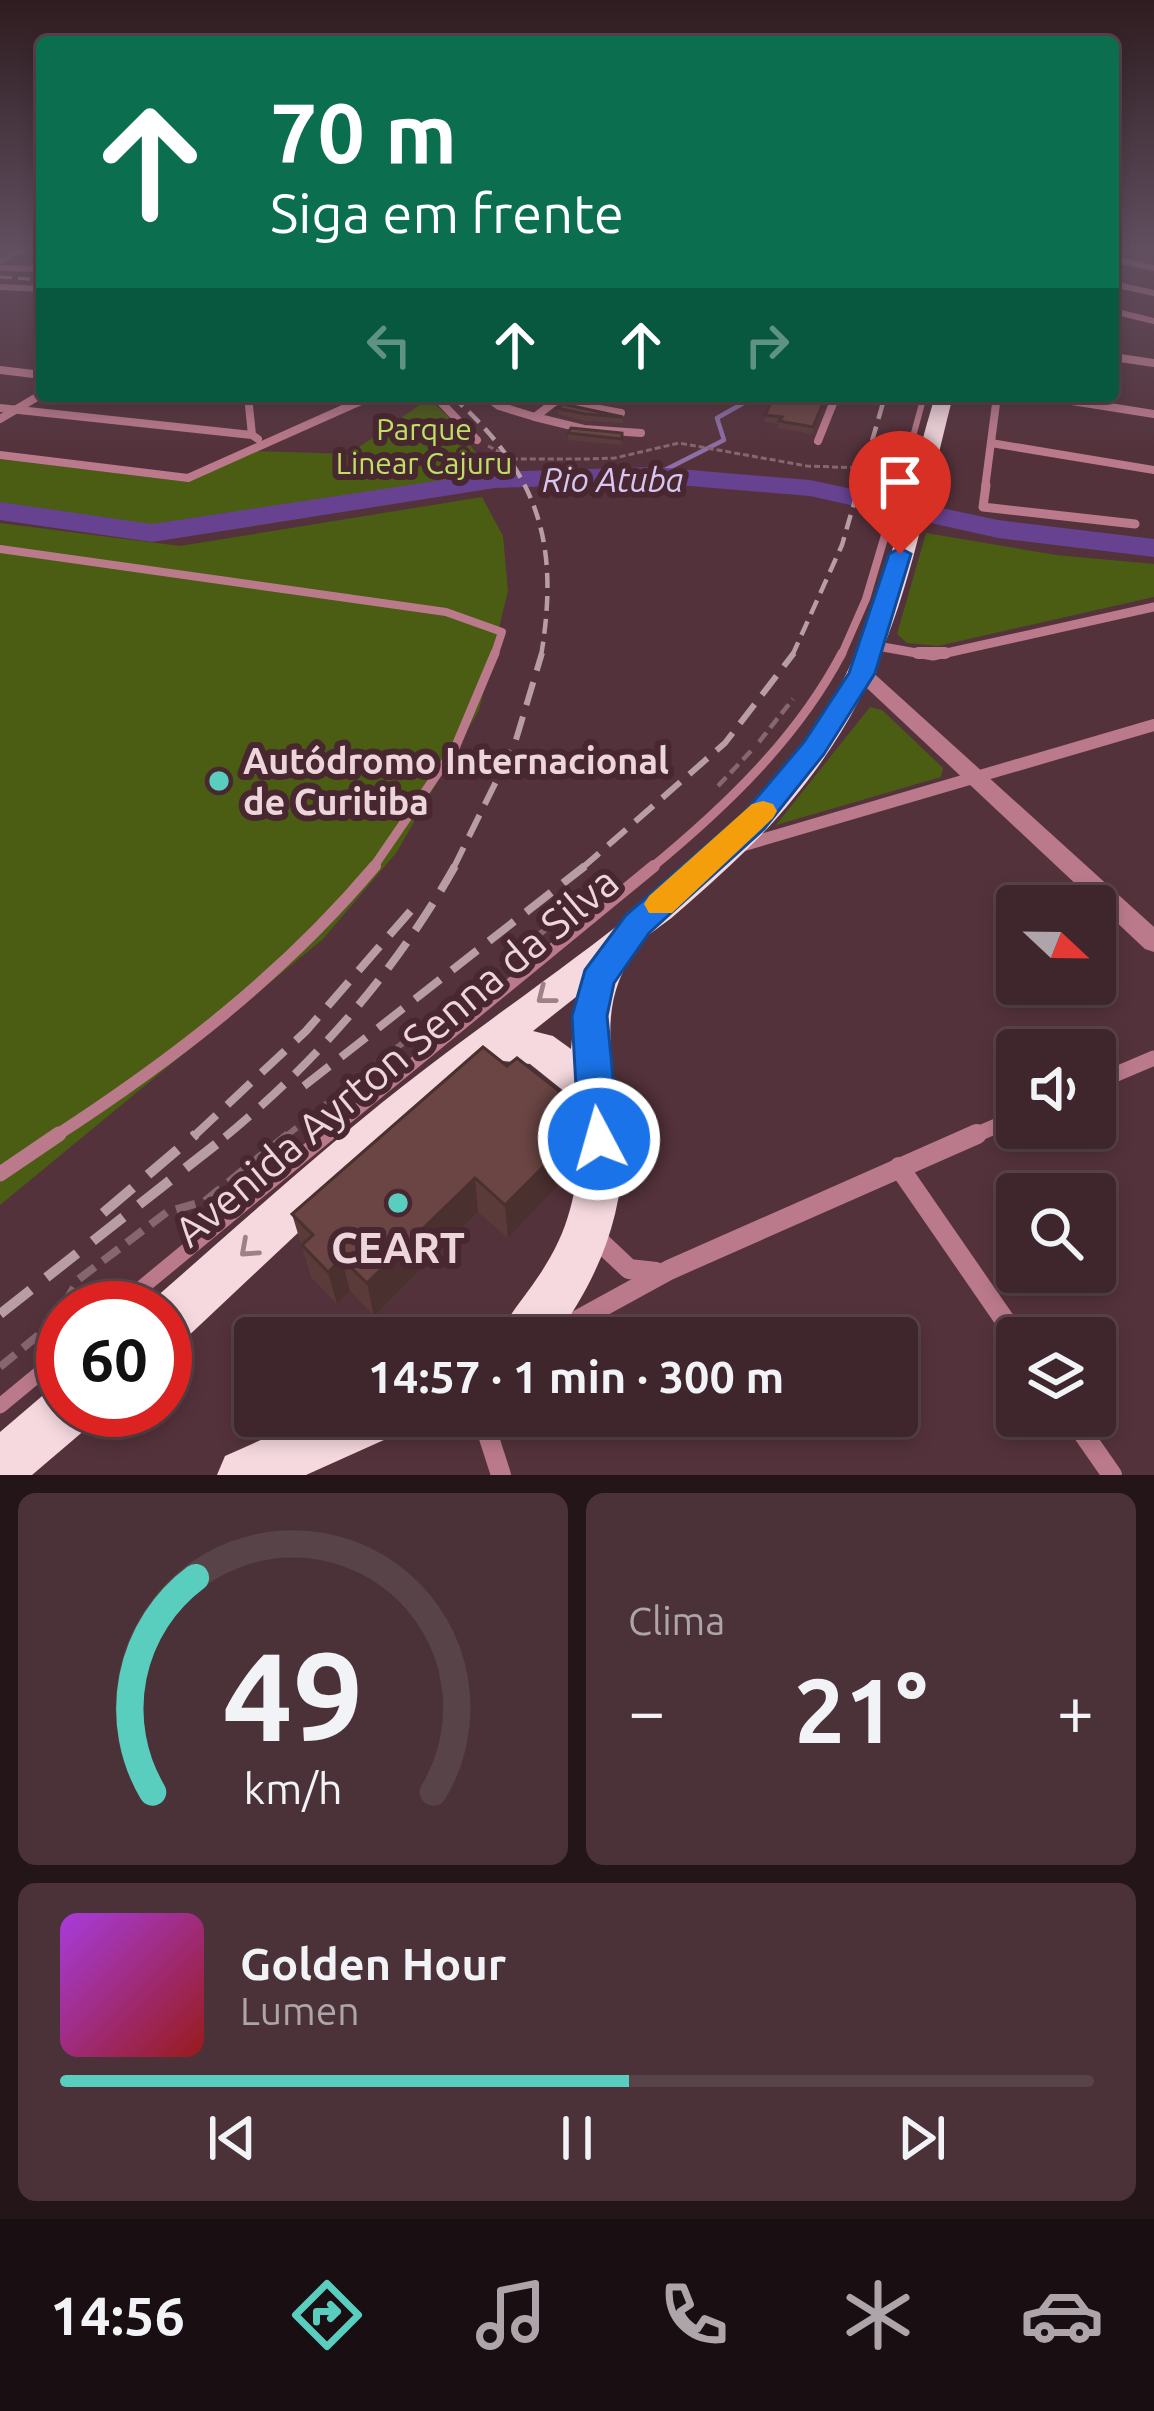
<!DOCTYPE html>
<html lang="pt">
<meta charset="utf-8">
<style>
:root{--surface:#3f262c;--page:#4a3238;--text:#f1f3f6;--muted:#ada5a9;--line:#584348;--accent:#59cebe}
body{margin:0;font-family:Ubuntu,sans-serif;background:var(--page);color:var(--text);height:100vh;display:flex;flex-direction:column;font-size:45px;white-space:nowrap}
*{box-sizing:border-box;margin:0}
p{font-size:39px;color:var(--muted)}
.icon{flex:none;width:66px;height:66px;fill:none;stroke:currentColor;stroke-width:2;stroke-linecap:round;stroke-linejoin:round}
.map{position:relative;height:1475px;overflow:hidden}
.details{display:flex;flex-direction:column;gap:18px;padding:18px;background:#231518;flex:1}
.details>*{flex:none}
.top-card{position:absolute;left:36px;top:36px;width:1083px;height:366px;border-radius:12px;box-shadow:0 6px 18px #0003,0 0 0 3px var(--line);background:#0b6e4f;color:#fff;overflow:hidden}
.needle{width:78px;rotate:112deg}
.fabs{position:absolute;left:996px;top:885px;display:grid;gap:24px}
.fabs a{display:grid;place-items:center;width:120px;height:120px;border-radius:12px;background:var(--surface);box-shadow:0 6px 18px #0003,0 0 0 3px var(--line);font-size:60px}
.speed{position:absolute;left:36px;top:1281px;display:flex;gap:24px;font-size:60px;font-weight:700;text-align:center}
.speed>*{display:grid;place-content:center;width:156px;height:156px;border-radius:50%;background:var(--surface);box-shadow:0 6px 18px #0003,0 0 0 3px var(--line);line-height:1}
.speed .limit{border:18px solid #d22;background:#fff;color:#111}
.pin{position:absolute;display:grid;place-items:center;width:102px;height:102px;color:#fff;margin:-123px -51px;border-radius:50% 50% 50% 0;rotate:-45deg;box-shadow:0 0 12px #0007}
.pin .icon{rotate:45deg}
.me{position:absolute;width:132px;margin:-66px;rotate:354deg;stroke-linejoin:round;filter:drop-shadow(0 0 9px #0008)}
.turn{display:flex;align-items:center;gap:42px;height:252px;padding:0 36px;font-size:54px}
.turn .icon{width:156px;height:156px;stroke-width:2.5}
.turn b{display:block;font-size:84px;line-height:102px}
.lanes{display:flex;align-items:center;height:114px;padding:0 36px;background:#0003;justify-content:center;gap:60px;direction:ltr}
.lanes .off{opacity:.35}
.big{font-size:90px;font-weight:700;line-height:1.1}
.details .card{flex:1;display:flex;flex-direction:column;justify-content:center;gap:18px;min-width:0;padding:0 42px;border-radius:18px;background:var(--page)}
.details .dial{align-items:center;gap:0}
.dial svg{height:312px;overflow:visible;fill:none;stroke:var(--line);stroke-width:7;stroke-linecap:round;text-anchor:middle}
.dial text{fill:var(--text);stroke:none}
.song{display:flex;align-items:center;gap:36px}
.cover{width:144px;height:144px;border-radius:18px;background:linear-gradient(135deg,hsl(280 70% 55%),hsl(0 70% 35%))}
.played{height:12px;border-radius:6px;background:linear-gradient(90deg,var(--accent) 55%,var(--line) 55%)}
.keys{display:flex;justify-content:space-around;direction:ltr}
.heat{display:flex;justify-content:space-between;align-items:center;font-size:66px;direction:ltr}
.details .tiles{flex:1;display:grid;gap:18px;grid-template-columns:1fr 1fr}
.card:last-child{grid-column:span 2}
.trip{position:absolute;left:234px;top:1317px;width:684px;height:120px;border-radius:12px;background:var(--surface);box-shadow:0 6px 18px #0003,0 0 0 3px var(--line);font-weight:700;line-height:120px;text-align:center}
.tabs{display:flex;height:192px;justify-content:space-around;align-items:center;background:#190f12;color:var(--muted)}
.tabs .icon{width:84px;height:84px}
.tabs .current{color:var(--accent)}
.tabs b{font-size:54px;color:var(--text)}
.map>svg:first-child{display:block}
.green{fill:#4a5d13}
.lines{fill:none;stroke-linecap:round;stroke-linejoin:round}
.stream{stroke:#8e6ea7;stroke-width:4.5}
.river{fill:#664291;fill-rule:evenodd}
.path-far3{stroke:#86676f;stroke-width:3;stroke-dasharray:6 3;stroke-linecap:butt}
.path-far2{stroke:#86676f;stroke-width:4.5;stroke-dasharray:12 6;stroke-linecap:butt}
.path-far1{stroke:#86676f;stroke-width:6;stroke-dasharray:15 8;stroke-linecap:butt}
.path{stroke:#86676f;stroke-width:8;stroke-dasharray:20 10;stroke-linecap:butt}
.service-far4{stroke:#bb7a8b;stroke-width:6}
.service-far3{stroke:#bb7a8b;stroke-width:8}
.service-far2{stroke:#bb7a8b;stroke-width:9}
.service-far1{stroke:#bb7a8b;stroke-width:12}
.service{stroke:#bb7a8b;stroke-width:15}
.minor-far5{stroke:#bb7a8b;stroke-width:6}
.minor-far4{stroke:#bb7a8b;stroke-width:8}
.minor-far3{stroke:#bb7a8b;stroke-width:9}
.minor-far2{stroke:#bb7a8b;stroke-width:12}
.minor-far1{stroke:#bb7a8b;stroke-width:15}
.minor{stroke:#bb7a8b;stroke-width:20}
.tertiary{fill:#bb7a8b;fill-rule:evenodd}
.primary{fill:#f5d9df;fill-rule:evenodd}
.rail-far4{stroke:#b89da4;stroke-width:3;stroke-dasharray:12 6;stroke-linecap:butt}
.rail-far3{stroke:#b89da4;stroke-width:4.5;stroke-dasharray:15 8;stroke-linecap:butt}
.rail-far2{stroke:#b89da4;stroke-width:6;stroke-dasharray:24 12;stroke-linecap:butt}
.rail-far1{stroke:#b89da4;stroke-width:8;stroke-dasharray:32 15;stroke-linecap:butt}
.rail{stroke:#b89da4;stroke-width:10;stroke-dasharray:39 20;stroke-linecap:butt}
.wall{fill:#5b3b3a}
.shaded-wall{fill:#4a302f}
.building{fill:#6a4543;stroke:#4a302f;stroke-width:3}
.oneway{stroke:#9f8088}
.route{fill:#1a73e8;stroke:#114b97;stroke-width:3}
.slow{fill:#f59e0b}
.poi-dot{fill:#59cebe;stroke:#492731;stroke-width:4.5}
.labels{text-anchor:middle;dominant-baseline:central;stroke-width:12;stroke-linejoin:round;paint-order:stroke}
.far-park-label{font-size:30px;fill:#bee165;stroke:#492731}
.far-water-label{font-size:33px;font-style:italic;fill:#d7c6f2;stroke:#492731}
.poi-label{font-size:36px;font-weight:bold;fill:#edd6db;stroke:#492731;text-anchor:start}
.near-street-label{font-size:42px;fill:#edd6db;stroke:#492731}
.near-poi-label{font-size:42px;font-weight:bold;fill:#edd6db;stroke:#492731}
</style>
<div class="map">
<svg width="1154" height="1475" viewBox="0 0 1154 1475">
<rect width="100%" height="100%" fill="#54323b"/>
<g class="green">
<path d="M428,399L448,416L492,474L164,528L0,507V459L188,482L256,451L349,454Z"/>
<path d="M482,497L503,536L508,591L479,710L396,853L323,939L0,1205V523L180,546Z"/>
<path d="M926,533L1056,555L1154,564V597L938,646L907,643L897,634Z"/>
<path d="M870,707L882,710L943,768L941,777L776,825Z"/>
</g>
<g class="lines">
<path class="stream" d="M655,475L724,440L717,418L756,396"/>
<path class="river" d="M655,467L810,480L998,520L1154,539V557L998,538L810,496L655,483L495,488L152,542L0,520V502L152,524L495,472Z"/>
<path class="path-far3" d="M488,446L513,459H587L615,458L679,443L807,466L889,469"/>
<g class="path-far2">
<path d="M759,742L793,699"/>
<path d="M718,786L751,751"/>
</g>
<path class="path-far1" d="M285,1137L590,894"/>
<path class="path" d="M0,1367L53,1323L79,1279L167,1212L205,1201L288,1134"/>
<path class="service-far4" d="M899,488L924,396"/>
<g class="service-far3">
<path d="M0,549L446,612L502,632L494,656"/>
<path d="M841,656L866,599L900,485"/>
</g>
<g class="service-far2">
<path d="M372,869L455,748L495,653"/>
<path d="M650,869C724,808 797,739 842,653"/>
</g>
<g class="service-far1">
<path d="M54,1137C174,1059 282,976 375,866"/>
<path d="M324,1137L654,866"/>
</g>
<g class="service">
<path d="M0,1174L59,1134"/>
<path d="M117,1308L328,1134"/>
<path d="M0,1406L63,1354"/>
</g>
<g class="minor-far5">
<path d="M1113,259L1154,268"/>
<path d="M0,262L23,248"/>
<path d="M0,268L42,269"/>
<path d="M1113,284L1154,293"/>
<path d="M0,287L42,289"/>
<path d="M1113,311L1154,321"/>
</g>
<g class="minor-far4">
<path d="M1113,357L1154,363"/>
<path d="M0,370L42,375"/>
<path d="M248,396L252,435L258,439"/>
<path d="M435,396L477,440"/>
<path d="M486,396L499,406L535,417"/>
<path d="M562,396L535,417L584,429L641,433"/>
<path d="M1040,396L1154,414"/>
<path d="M557,401L621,413"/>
<path d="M0,408L252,435"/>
<path d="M0,419L42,394"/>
<path d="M818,441L836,396"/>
<path d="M991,443L1154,470"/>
<path d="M0,455L188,478L372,396"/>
<path d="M985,488L997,396"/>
</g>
<g class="minor-far3">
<path d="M986,485L983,507L1135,524"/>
<path d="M872,645L933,656L1154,607"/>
</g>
<g class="minor-far2">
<path d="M918,653H945"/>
<path d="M741,846L1154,725"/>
</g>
<g class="minor-far1">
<path d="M1095,1083L1154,1058"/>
<path d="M971,1137L1017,1117"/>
</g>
<g class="minor">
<path d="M899,1167L1017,1338"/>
<path d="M595,1237L629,1269L656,1272"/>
<path d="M545,1338L669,1270L977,1134"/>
<path d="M482,1416L501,1475"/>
<path d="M1071,1416L1112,1475"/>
</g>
<path class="tertiary" d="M862,667L869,669L1154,927V952L1145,949L855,677L852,673L855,669Z"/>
<g class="primary">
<path d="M935,396H953C913,551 900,670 793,799C759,841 717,878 676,914C664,925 643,936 634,950C630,956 623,972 619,981C602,1025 614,1072 620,1117C631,1199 603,1272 555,1338H498C508,1314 526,1296 540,1274C577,1220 583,1163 575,1100L530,1064L495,1060L368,1167L183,1341L165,1348V1308L147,1305C239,1225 328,1143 425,1069C552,971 726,863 815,729C881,630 901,508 935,396ZM576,997L571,1049L553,1036L533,1031Z"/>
<path d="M63,1385V1410H93L86,1429L32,1475H0V1432L48,1391Z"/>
<path d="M315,1416H402L395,1435L306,1475H217L225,1456Z"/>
</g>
<path class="rail-far4" d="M0,277L42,280"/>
<g class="rail-far3">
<path d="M452,396C539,474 560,543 541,656"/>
<path d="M792,656L842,545L885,396"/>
</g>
<g class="rail-far2">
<path d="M453,869L515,743L542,653"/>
<path d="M581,869L725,743L794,653"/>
</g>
<g class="rail-far1">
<path d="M304,1086L585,866"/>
<path d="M193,1137L306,1031L414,907"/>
<path d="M225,1137C318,1060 396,971 455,866"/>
</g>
<g class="rail">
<path d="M103,1213L196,1134"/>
<path d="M0,1314L229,1134"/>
</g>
</g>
<g class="wall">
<path d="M506,396H550L544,400Z"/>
<path d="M575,396H625L624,406Z"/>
<path d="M827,396L812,434L778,428L779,424L764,422L765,415Z"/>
<path d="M557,408L623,417V423L585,421L558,414Z"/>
<path d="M568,433H622V445L568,440Z"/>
<path d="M507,1066L572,1101V1135L562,1146L563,1180L508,1238L478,1212L374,1316L350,1291L337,1304L311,1277L292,1214Z"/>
</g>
<g class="shaded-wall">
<path d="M572,1101V1135L544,1164L543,1130Z"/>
<path d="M563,1147V1180L508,1238L505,1205Z"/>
<path d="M475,1178L478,1212L374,1316L367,1283Z"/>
<path d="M342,1259L350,1291L337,1304L328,1272Z"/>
</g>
<g class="building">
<path d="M774,396H826L813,427L779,421L782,417L765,415Z"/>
<path d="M563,404L623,417L585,414L557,408Z"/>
<path d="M571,428L622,433V439L568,433Z"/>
<path d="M483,1047L507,1066L517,1058L572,1101L543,1130L563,1147L505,1205L475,1178L367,1283L342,1259L328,1272L302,1245L313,1235L292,1214Z"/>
</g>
<defs><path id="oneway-chevron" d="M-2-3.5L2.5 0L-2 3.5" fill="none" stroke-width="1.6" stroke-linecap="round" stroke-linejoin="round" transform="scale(3)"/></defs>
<g class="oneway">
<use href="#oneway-chevron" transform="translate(545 996) rotate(142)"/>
<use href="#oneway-chevron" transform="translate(248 1249) rotate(138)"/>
</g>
<linearGradient id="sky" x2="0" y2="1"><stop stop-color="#2e1c20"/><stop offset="0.55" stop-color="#614f60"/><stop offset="1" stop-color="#614f60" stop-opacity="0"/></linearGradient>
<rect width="1154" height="454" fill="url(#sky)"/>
<path class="route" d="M900,548L911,554L875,673L824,754L764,829L649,933L614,983L607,1016L619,1139L613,1151L599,1156L585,1151L579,1139L572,1016L585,970L626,915L743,814L804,742L849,673L889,554Z"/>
<path class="slow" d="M763,801L773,804L777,811L773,818L672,913H649L644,904L649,896L752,804Z"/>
<g class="poi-dot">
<circle cx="219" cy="781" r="12"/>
<circle cx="398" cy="1203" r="12"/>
</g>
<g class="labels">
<g class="far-park-label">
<text x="424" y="429">Parque<tspan x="424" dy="34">Linear Cajuru</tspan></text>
</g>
<g class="far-water-label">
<text x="613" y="479">Rio Atuba</text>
</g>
<g class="poi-label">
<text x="243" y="760">Autódromo Internacional<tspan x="243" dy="41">de Curitiba</tspan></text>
</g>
<g class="near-street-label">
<text transform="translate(396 1056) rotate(-40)">Avenida Ayrton Senna da Silva</text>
</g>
<g class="near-poi-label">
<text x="398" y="1247">CEART</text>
</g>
</g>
</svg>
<div class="fabs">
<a><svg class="needle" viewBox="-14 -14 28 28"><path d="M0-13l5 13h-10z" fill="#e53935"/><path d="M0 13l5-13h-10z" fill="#ada5a9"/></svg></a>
<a><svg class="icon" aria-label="sound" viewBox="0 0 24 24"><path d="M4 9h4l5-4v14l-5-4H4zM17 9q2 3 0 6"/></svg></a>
<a><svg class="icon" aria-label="search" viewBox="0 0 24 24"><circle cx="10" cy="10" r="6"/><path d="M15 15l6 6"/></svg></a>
<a><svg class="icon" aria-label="layers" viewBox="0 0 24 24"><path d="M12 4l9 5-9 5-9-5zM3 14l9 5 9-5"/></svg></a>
</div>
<div class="speed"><div class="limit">60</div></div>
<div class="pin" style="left:900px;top:554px;background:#d93025"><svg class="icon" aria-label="arrive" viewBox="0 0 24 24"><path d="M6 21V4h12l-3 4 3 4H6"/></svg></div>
<svg class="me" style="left:599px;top:1139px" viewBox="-20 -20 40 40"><circle r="17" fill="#1a73e8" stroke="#fff" stroke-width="3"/><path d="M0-11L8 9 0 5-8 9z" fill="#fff"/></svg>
<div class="trip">14:57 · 1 min · 300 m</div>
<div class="top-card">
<div class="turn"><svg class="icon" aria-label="ahead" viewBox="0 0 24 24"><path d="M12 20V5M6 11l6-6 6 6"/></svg><div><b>70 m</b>Siga em frente</div></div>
<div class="lanes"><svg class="icon off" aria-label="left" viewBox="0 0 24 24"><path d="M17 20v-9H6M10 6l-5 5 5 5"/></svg><svg class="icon" aria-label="ahead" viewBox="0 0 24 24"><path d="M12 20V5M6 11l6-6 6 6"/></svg><svg class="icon" aria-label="ahead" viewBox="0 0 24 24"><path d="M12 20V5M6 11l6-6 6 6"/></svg><svg class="icon off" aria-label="right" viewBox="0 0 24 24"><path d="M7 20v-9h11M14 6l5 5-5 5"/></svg></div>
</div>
</div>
<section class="details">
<div class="tiles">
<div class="card dial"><svg viewBox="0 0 100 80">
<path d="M14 69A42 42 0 1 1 86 69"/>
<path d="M14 69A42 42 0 0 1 25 14" stroke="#59cebe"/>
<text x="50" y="56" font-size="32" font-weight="700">49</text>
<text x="50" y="72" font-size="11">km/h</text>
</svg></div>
<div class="card"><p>Clima</p>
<div class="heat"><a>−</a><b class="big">21°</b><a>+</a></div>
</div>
<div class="card">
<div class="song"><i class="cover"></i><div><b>Golden Hour</b><p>Lumen</p></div></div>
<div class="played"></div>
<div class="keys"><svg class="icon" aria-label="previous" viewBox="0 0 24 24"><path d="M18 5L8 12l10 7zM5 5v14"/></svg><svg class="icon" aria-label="pause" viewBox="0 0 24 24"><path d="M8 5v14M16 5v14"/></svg><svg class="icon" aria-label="next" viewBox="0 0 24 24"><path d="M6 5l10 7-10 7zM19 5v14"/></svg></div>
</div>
</div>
</section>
<nav class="tabs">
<b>14:56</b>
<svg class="icon current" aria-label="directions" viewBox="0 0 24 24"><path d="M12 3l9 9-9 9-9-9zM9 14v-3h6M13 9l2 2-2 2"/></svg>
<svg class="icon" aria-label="music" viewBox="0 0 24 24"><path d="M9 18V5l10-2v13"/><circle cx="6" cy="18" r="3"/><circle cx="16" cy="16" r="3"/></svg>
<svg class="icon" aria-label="phone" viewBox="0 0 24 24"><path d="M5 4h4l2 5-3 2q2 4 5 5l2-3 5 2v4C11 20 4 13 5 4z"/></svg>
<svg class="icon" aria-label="climate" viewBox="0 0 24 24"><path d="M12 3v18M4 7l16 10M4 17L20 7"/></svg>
<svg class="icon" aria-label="car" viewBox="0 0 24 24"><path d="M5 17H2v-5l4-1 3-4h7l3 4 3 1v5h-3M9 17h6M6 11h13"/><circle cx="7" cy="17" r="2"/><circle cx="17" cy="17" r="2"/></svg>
</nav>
